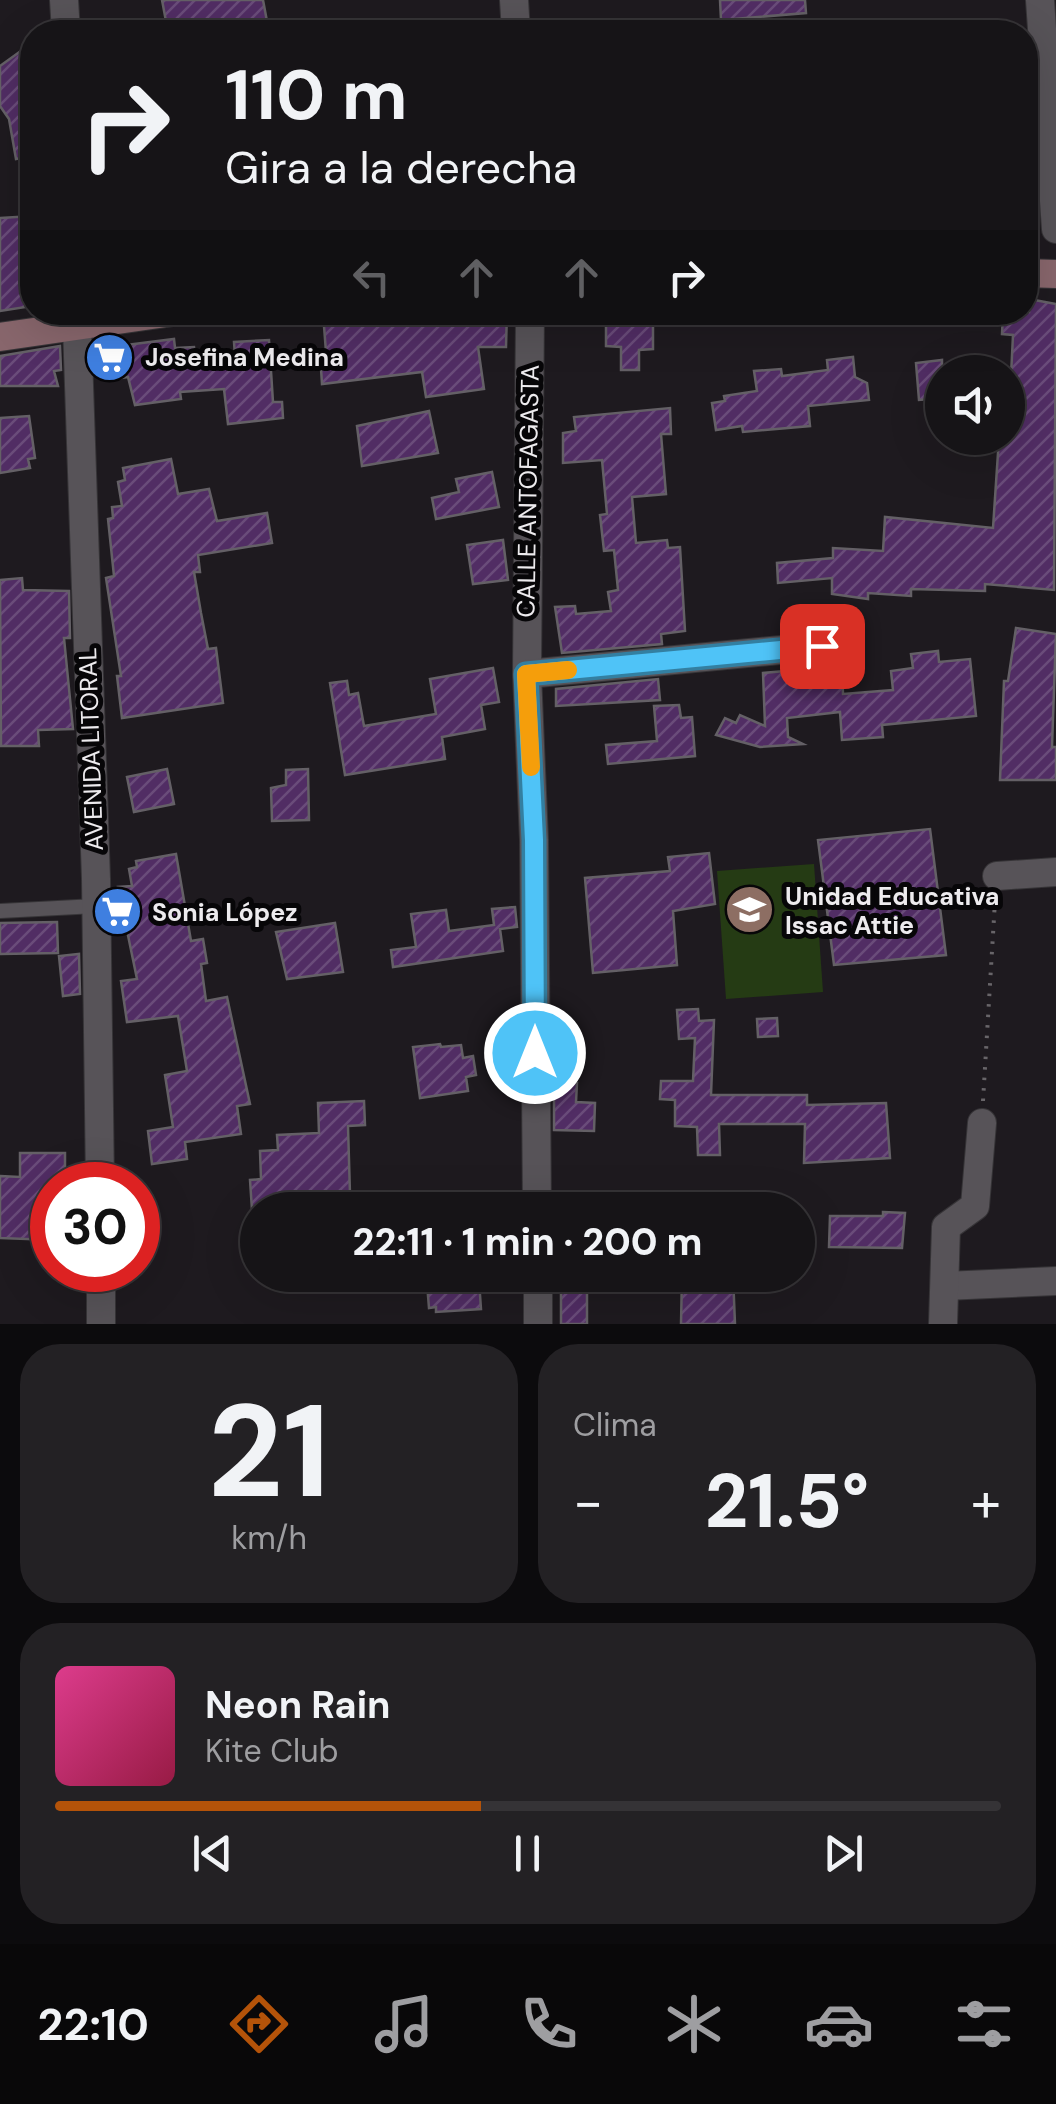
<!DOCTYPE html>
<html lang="es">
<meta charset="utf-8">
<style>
:root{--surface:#161417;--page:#232124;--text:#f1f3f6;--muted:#9e9ea1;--line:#353336;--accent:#b45309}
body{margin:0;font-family:"DM Sans",sans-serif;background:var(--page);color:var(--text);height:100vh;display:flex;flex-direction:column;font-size:38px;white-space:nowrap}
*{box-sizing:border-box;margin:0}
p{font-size:32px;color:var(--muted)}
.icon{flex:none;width:55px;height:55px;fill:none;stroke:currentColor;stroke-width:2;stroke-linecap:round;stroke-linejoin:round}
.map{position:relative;height:1324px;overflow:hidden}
.side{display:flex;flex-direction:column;gap:20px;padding:20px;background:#0c0b0d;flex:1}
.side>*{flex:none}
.top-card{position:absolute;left:20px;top:20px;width:1018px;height:305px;border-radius:40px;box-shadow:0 10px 40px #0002,0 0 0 2px var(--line);background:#161417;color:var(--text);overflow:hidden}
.buttons{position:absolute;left:925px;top:355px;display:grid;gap:20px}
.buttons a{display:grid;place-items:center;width:100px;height:100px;border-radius:50%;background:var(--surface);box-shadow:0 10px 40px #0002,0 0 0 2px var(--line);font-size:50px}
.speed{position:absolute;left:30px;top:1162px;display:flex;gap:20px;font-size:50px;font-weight:700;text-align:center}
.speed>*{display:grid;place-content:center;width:130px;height:130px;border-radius:50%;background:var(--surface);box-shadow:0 10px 40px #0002,0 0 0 2px var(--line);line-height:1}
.speed .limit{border:15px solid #d22;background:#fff;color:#111}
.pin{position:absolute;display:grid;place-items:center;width:85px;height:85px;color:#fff;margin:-42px;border-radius:20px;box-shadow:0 5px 15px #0006}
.me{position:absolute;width:110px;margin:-55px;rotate:0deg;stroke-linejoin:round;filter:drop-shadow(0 0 8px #0008)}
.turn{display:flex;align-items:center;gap:35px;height:210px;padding:0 40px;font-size:45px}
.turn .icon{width:130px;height:130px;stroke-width:2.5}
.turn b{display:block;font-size:70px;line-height:85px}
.lanes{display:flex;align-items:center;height:95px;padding:0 40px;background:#0003;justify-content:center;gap:50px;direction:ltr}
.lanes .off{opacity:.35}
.big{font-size:75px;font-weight:800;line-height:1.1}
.side .widget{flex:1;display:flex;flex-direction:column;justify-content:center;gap:15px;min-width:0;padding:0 35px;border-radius:40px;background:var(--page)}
.side .dial{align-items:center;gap:0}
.dial b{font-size:130px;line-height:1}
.song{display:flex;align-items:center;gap:30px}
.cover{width:120px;height:120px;border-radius:15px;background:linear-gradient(135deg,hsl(330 70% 55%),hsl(340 70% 35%))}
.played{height:10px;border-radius:5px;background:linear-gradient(90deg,var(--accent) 45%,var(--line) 45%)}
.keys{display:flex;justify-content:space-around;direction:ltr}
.heat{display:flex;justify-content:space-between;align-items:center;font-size:55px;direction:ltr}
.side .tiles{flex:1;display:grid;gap:20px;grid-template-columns:1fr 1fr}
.widget:last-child{grid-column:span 2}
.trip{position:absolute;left:240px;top:1192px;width:575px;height:100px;border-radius:50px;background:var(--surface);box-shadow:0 10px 40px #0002,0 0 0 2px var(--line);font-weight:800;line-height:100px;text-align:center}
.tabs{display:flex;height:160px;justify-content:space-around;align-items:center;background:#090809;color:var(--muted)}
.tabs .icon{width:70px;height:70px}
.tabs .selected{color:var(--accent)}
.tabs b{font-size:45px;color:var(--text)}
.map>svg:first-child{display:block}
.grass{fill:#253b14}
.building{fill:url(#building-hatch);stroke:#646066;stroke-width:2.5}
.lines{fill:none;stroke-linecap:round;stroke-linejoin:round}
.service-casing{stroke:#363437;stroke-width:16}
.minor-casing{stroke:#363437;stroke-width:30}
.tertiary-casing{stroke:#363437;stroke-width:30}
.secondary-casing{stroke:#363437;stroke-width:30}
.path{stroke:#686569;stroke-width:4;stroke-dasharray:2.5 8;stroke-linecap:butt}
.service{stroke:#575358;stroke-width:14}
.minor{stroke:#575358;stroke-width:28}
.tertiary{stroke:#575358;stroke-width:28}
.secondary{stroke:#88666c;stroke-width:28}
.route-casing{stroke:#337fa1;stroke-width:25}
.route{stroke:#4fc3f7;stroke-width:18}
.slow{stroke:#f59e0b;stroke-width:18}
.labels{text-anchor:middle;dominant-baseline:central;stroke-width:10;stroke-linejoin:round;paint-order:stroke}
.poi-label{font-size:25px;font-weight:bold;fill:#edebee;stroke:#070608;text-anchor:start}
.street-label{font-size:25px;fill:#edebee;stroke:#070608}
</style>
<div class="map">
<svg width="1056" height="1324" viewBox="0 0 1056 1324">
<defs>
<pattern id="building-hatch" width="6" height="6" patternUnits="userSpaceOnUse" patternTransform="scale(2.5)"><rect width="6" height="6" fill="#512d64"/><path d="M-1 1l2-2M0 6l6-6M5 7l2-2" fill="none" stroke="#6a4c7a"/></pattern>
</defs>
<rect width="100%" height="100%" fill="#1e1a1f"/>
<path class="grass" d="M814,864L823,992L726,999L717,871Z"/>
<g class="building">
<path d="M162,0H263L269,32H168Z"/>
<path d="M720,0H805L806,13L721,20Z"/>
<path d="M32,43V156L16,159L9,119L0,106V66Z"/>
<path d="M32,216V306L0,311V218Z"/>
<path d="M1029,299L1056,304L1054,590L985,584V591L911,589V596L868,593V599L832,594V578L778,583L777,563L833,558V548L883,551L885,517L993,528L999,438H1008L1013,335L1002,334L1003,312H1029Z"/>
<path d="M433,312H507L506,347H478L484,389L426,397L422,372L322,384L320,353L326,352L324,326L386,316L387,322L422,318L433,316Z"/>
<path d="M606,312H653V349L639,350V370H621V347L606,346Z"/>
<path d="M174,339L175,348L194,347L195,359L235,357L234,342L269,340L273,402H282L283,418L228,424L224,389L180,392L181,399L135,405L128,377L106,380L102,348Z"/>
<path d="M60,346L61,370L54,371L58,386H0V356Z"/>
<path d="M853,357L855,377L867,383L869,400L808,406L810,426L743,432L742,426L716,430L712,403L725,401L724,396L757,391L754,371L781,369L782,376L828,370L827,360Z"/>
<path d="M942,360V398L919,400L916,363Z"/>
<path d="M670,408L671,434H661L666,494L632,497L636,543L667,540L668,548L680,547L685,631L661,634L662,644L562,653L555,607L575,606L576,614L611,611L608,592L618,590L614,550L604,551L600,515L607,514L602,460L563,463V433L576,431L574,417Z"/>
<path d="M429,411L438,453L362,466L357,426Z"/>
<path d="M29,416L35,458L28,459L30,468L0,473V418Z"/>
<path d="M171,459L178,494L209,489L217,521L267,513L272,543L198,555L200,572H194L201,613L208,649L216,648L223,703L122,718L117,676H121L106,578L114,576L108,519L113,518L112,507L122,506L118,482L125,480L123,468Z"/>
<path d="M492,472L499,507L436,519L432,498L459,492L456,479Z"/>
<path d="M503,540L508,580L473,584L467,545Z"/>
<path d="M22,578L23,590L69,591L70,638H64L73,729L38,730L39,746H1L0,580Z"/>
<path d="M1016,628L1056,634L1052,747H1056V780H1000L1004,681H1008Z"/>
<path d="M938,651L939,662L970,659L976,716L882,725L883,737L842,740L840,712L787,718L788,737L803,744L760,747L716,735L725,718L736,723L740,715L765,726L763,673L842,666L843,694L893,690L891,671L913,668L911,654Z"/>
<path d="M493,668L499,702L481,705L485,729L442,737L445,759L345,775L330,683L347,681L349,695L358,693L364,726L436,714L430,679Z"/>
<path d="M658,679L660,700L556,706V689Z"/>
<path d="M679,705L681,718L692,717L695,756L608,764L606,745L657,741L654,706Z"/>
<path d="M167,769L174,804L134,812L127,777Z"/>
<path d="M308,769L309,820L272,821L271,788L286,785V770Z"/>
<path d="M930,829L946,955L834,965L818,840Z"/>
<path d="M709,853L715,904L673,911L677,965L593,973L585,878L670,871L668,857Z"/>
<path d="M176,854L191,941L203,939L207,963L201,964L206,1001L227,997L250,1104L237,1106L241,1134L185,1142L187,1159L152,1164L148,1131L173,1127L165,1075L187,1071L178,1016L127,1022L121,981L137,979L118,887L132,886L129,869L137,867L136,861Z"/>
<path d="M515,907L517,927L500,929L503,951L393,967L391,950L416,947L411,914L446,910L449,931L494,925L492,909Z"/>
<path d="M57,922L58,953L0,954V923Z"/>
<path d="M335,923L343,972L287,979L276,932Z"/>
<path d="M79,954L80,994L63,996L59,956Z"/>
<path d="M698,1009L699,1021L714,1020L711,1095H807V1105L886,1103L890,1158L804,1163L805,1124H719L720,1155H698L697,1127L675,1126V1100L660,1099L661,1081H693L695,1038L679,1039L677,1010Z"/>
<path d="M777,1018L778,1036L758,1037L757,1019Z"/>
<path d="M440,1044L441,1047L461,1045L463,1058L473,1056L476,1075L466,1077L468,1091L420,1098L413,1047Z"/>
<path d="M554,1082L577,1083L576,1102L595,1103L594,1131L554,1130Z"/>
<path d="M364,1101L365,1125L348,1126L350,1194L357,1206L252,1210L250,1180L261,1179L260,1151L278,1150L277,1135L319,1133L318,1103Z"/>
<path d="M20,1153H65V1185H52V1240L0,1238V1176L20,1177Z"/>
<path d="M883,1212L905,1213L902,1248L829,1247L830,1216H883Z"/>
<path d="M682,1275H733L735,1324H681Z"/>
<path d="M479,1280L481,1309L436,1312V1307L429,1308L427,1283Z"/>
<rect x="561" y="1288" width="26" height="36"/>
</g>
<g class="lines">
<defs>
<path id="service" d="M0,911L96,906"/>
<g id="minor">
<path d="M64,0L66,32"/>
<path d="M514,0L516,32"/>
<path d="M1040,0L1056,229"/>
<path d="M530,312L527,674L534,840L537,1210"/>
<path d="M527,674L822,646"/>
<path d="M997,876L1056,872"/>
<path d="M538,1275V1324"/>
<path d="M945,1286L1056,1281"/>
<path d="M943,1324L946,1227L975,1206L982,1123"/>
</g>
<g id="tertiary">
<path d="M77,327L96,879L100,1185"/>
<path d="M101,1270V1324"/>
</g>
<g id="secondary">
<path d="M1025,273L1056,274"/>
<path d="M0,337L173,312"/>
</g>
</defs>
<use href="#service" class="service-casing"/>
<use href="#minor" class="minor-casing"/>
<use href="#tertiary" class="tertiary-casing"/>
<use href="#secondary" class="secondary-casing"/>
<path class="path" d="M983,1101L995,901"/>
<use href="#service" class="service"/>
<use href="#minor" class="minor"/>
<use href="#tertiary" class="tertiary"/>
<use href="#secondary" class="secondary"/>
</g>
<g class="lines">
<defs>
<path id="route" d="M535,1053L534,840L526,674L822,646"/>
</defs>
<use href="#route" class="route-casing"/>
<use href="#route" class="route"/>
<path class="slow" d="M531,767L526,674L568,670"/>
</g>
<defs>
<symbol id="supermarket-disc" viewBox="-11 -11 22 22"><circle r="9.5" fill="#3f7fe0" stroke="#070608"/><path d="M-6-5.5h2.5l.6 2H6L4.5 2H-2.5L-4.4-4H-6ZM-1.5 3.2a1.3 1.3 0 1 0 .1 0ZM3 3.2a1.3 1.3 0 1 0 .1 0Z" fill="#fff"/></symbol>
<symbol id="school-disc" viewBox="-11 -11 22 22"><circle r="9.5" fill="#8d6e63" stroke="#070608"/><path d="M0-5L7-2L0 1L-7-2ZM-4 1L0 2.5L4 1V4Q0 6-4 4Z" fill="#fff"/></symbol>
</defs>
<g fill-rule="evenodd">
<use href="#supermarket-disc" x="82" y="330" width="55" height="55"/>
<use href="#school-disc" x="722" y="882" width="55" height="55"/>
<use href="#supermarket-disc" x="90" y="884" width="55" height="55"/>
</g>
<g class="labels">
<g class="poi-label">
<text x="145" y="357">Josefina Medina</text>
<text x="785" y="896">Unidad Educativa<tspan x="785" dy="29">Issac Attie</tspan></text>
<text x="152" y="912">Sonia López</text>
</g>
<g class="street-label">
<text transform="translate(528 491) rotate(-89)">CALLE ANTOFAGASTA</text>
<text transform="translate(91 749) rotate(-92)">AVENIDA LITORAL</text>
</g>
</g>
</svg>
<div class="buttons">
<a><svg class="icon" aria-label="sound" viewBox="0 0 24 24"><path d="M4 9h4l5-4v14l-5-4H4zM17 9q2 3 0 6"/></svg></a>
</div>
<div class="speed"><div class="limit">30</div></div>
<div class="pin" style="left:822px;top:646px;background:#d93025"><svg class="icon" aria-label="arrive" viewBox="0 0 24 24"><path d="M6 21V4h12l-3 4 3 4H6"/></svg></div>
<svg class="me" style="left:535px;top:1053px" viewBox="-20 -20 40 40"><circle r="17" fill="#4fc3f7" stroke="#fff" stroke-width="3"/><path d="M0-11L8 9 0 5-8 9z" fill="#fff"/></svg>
<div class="trip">22:11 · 1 min · 200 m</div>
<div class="top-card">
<div class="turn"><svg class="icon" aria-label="right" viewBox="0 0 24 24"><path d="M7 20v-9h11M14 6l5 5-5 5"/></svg><div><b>110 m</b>Gira a la derecha</div></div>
<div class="lanes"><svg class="icon off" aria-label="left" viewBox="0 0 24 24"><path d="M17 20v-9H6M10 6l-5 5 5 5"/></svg><svg class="icon off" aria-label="ahead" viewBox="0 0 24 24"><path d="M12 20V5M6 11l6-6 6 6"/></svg><svg class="icon off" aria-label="ahead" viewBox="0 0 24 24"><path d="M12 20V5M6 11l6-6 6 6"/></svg><svg class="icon" aria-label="right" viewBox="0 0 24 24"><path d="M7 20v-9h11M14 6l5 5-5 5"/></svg></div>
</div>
</div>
<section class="side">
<div class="tiles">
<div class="widget dial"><b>21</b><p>km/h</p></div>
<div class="widget"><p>Clima</p>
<div class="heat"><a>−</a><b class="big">21.5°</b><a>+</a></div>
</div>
<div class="widget">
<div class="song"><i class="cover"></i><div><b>Neon Rain</b><p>Kite Club</p></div></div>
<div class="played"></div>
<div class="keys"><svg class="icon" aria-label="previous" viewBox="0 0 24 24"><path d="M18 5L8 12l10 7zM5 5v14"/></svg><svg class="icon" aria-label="pause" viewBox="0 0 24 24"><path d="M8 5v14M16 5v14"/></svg><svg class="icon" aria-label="next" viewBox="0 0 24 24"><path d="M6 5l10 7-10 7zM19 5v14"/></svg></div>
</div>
</div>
</section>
<nav class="tabs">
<b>22:10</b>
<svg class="icon selected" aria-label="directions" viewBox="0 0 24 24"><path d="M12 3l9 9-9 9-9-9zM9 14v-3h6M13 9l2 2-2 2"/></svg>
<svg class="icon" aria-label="music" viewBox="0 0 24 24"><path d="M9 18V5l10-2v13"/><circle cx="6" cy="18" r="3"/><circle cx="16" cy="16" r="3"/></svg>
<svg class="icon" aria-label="phone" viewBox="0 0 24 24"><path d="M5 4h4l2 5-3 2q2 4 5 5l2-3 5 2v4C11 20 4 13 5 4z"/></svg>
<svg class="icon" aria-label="climate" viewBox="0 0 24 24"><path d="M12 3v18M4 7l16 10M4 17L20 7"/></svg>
<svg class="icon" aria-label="car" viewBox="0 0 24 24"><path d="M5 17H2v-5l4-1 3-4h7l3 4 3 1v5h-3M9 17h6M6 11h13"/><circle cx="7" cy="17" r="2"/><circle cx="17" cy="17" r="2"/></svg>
<svg class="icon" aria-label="filters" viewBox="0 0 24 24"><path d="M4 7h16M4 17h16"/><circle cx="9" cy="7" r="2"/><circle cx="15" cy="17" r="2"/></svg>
</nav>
